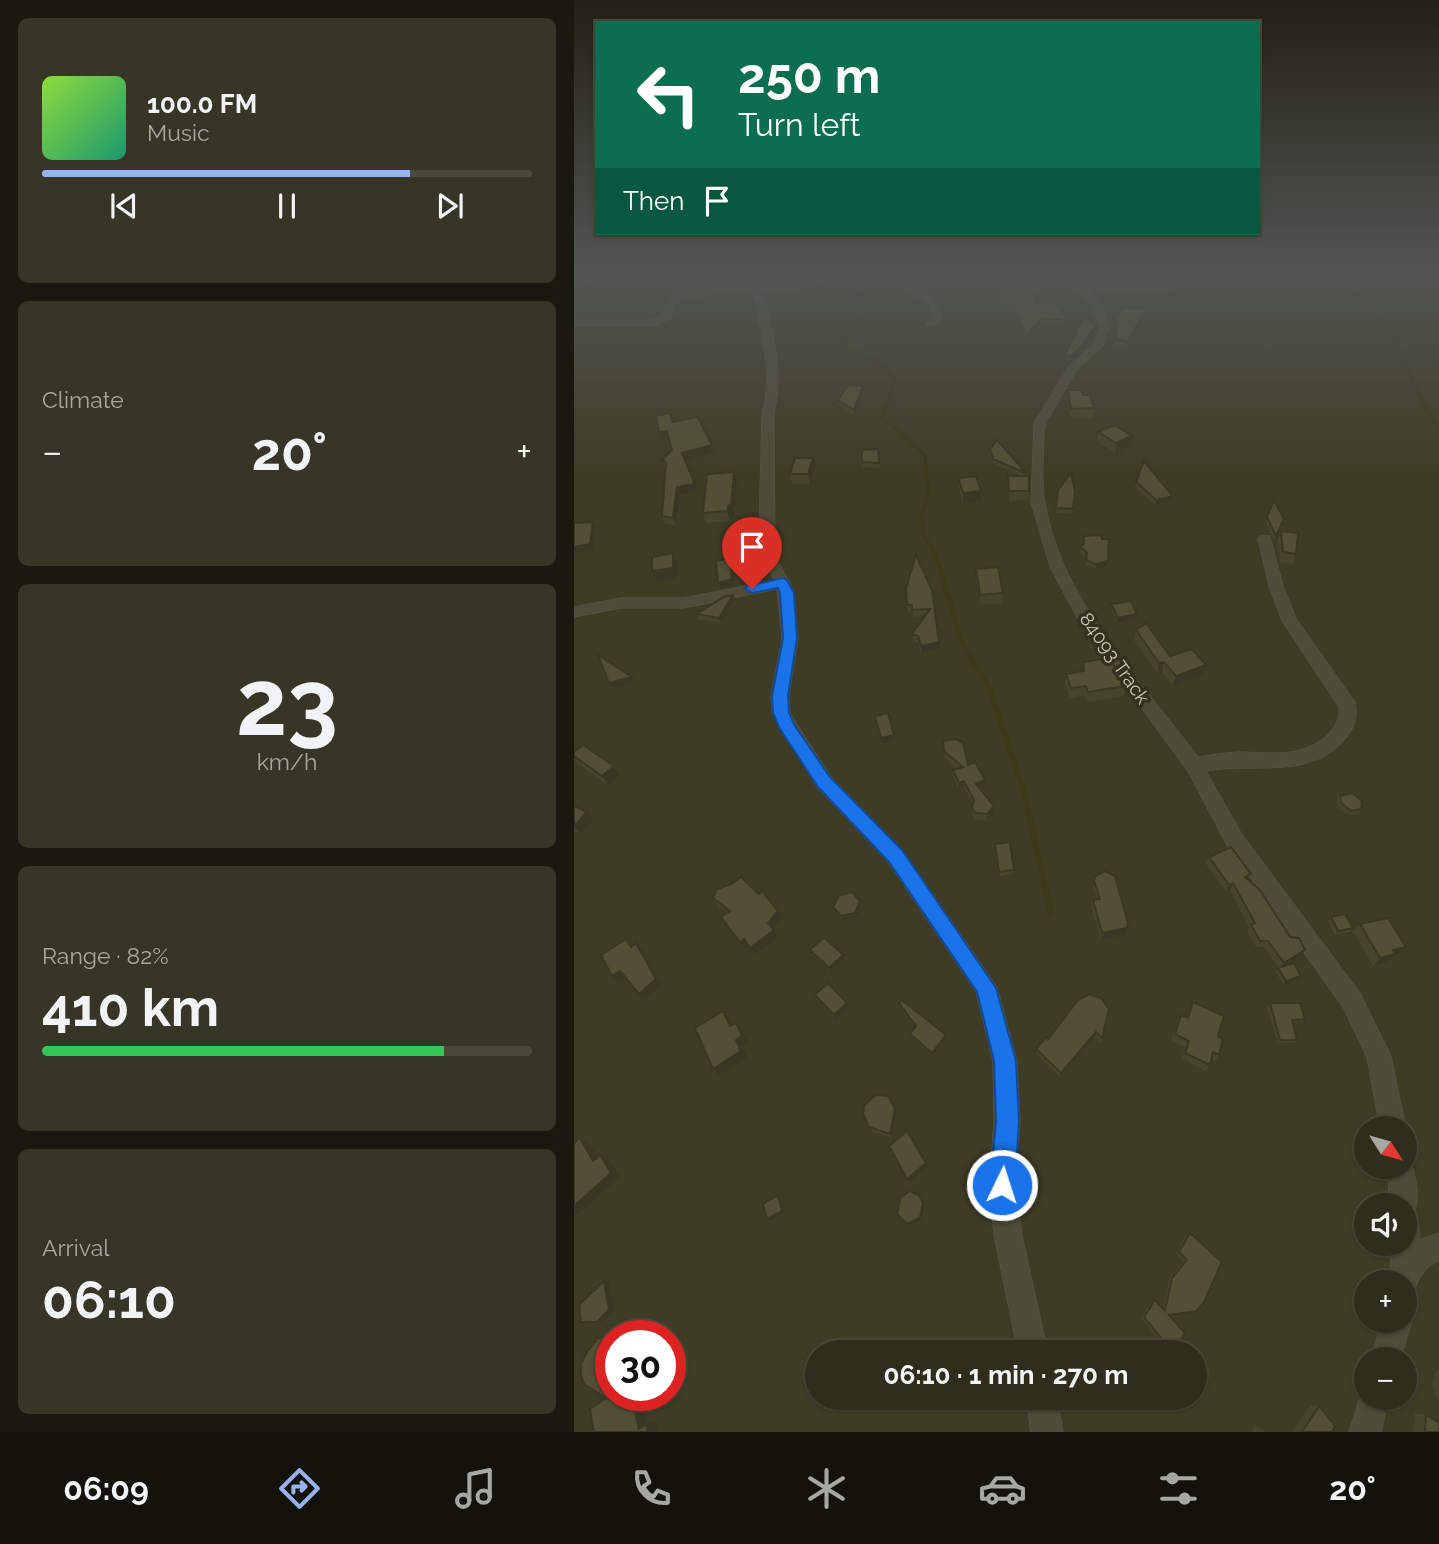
<!DOCTYPE html>
<meta charset="utf-8">
<style>
:root{--surface:#2f2d1c;--page:#373525;--text:#f1f3f6;--muted:#a7a8a3;--line:#4a493b;--accent:#95b2f1}
body{margin:0;font-family:Raleway,sans-serif;background:var(--page);color:var(--text);height:100vh;display:flex;flex-direction:column;font-size:26px;white-space:nowrap}
*{box-sizing:border-box;margin:0}
p{font-size:23px;color:var(--muted)}
.icon{flex:none;width:38px;height:38px;fill:none;stroke:currentColor;stroke-width:2;stroke-linecap:round;stroke-linejoin:round}
.map{position:relative;flex:1;overflow:hidden}
.sheet{display:flex;flex-direction:column;gap:18px;padding:18px;background:#1a190f;width:574px}
.sheet>*{flex:none}
.banner{position:absolute;left:21px;top:21px;width:665px;height:214px;border-radius:0px;box-shadow:0 2px 5px #0004,0 0 0 2px var(--line);background:#0b6e4f;color:#fff;overflow:hidden}
.needle{width:46px;rotate:127deg}
.fabs{position:absolute;left:780px;top:1116px;display:grid;gap:14px}
.fabs a{display:grid;place-items:center;width:63px;height:63px;border-radius:50%;background:var(--surface);box-shadow:0 2px 5px #0004,0 0 0 2px var(--line);font-size:35px}
.speed{position:absolute;left:21px;top:1320px;display:flex;gap:14px;font-size:35px;font-weight:700;text-align:center}
.speed>*{display:grid;place-content:center;width:91px;height:91px;border-radius:50%;background:var(--surface);box-shadow:0 2px 5px #0004,0 0 0 2px var(--line);line-height:1}
.speed .limit{border:10px solid #d22;background:#fff;color:#111}
.pin{position:absolute;display:grid;place-items:center;width:60px;height:60px;color:#fff;margin:-72px -30px;border-radius:50% 50% 50% 0;rotate:-45deg;box-shadow:0 0 7px #0007}
.pin .icon{rotate:45deg}
.me{position:absolute;width:77px;margin:-38px;rotate:4deg;stroke-linejoin:round;filter:drop-shadow(0 0 5px #0008)}
.turn{display:flex;align-items:center;gap:24px;height:147px;padding:0 28px;font-size:32px}
.turn .icon{width:91px;height:91px;stroke-width:2.5}
.turn b{display:block;font-size:49px;line-height:60px}
.then{display:flex;align-items:center;height:66px;padding:0 28px;background:#0003;gap:14px;font-size:26px}
.big{font-size:52px;font-weight:700;line-height:1.1}
.sheet .tile{flex:1;display:flex;flex-direction:column;justify-content:center;gap:10px;min-width:0;padding:0 24px;border-radius:10px;background:var(--page)}
.sheet .dial{align-items:center;gap:0}
.dial b{font-size:91px;line-height:1}
.song{display:flex;align-items:center;gap:21px}
.cover{width:84px;height:84px;border-radius:10px;background:linear-gradient(135deg,hsl(90 70% 55%),hsl(160 70% 35%))}
.played{height:7px;border-radius:4px;background:linear-gradient(90deg,var(--accent) 75%,var(--line) 75%)}
.keys{display:flex;justify-content:space-around;direction:ltr}
.heat{display:flex;justify-content:space-between;align-items:center;font-size:38px;direction:ltr}
.charge{height:10px;border-radius:5px;background:linear-gradient(90deg,#34c759 82%,var(--line) 0)}
.trip{position:absolute;left:231px;top:1340px;width:402px;height:70px;border-radius:35px;background:var(--surface);box-shadow:0 2px 5px #0004,0 0 0 2px var(--line);font-weight:700;line-height:70px;text-align:center}
.tabs{display:flex;height:112px;justify-content:space-around;align-items:center;background:#13120b;color:var(--muted)}
.tabs .icon{width:49px;height:49px}
.tabs .current{color:var(--accent)}
.tabs b{font-size:32px;color:var(--text)}
main{display:flex;flex:1;min-height:0}
.map>svg:first-child{display:block}
.lines{fill:none;stroke-linecap:round;stroke-linejoin:round}
.stream-far3{stroke:#3d3919;stroke-width:2.5}
.stream-far2{stroke:#3d3919;stroke-width:3.5}
.stream-far1{stroke:#3d3919;stroke-width:5}
.stream{stroke:#3d3919;stroke-width:6}
.minor-casing{stroke:#5b5846;stroke-width:1}
.path{stroke:#584941;stroke-width:2;stroke-dasharray:2.5 2.5;stroke-linecap:butt}
.minor{fill:#4f4c3a;fill-rule:evenodd}
.wall{fill:#47442e}
.shaded-wall{fill:#3a3725}
.building{fill:#534f35;stroke:#3a3725;stroke-width:2}
.route{fill:#1a73e8;stroke:#114b97;stroke-width:2}
.labels{text-anchor:middle;dominant-baseline:central;stroke-width:7;stroke-linejoin:round;paint-order:stroke}
.street-label{font-size:19px;fill:#c9c8b6;stroke:#34311f}
</style>
<main>
<section class="sheet">
<div class="tile">
<div class="song"><i class="cover"></i><div><b>100.0 FM</b><p>Music</p></div></div>
<div class="played"></div>
<div class="keys"><svg class="icon" aria-label="previous" viewBox="0 0 24 24"><path d="M18 5L8 12l10 7zM5 5v14"/></svg><svg class="icon" aria-label="pause" viewBox="0 0 24 24"><path d="M8 5v14M16 5v14"/></svg><svg class="icon" aria-label="next" viewBox="0 0 24 24"><path d="M6 5l10 7-10 7zM19 5v14"/></svg></div>
</div>
<div class="tile"><p>Climate</p>
<div class="heat"><a>−</a><b class="big">20°</b><a>+</a></div>
</div>
<div class="tile dial"><b>23</b><p>km/h</p></div>
<div class="tile"><p>Range · 82%</p><b class="big">410 km</b><div class="charge"></div></div>
<div class="tile"><p>Arrival</p><b class="big">06:10</b></div>
</section>
<div class="map">
<svg width="865" height="1432" viewBox="0 0 865 1432">
<rect width="100%" height="100%" fill="#3f3c26"/>
<g class="lines">
<g class="stream-far3">
<path d="M276,271L274,285L294,300L295,315L266,344L305,362L321,378L313,403"/>
<path d="M755,271L772,289L800,309L819,337L849,403"/>
</g>
<g class="stream-far2">
<path d="M313,401L308,417L351,455L354,495L348,514L349,534L362,556L367,572"/>
<path d="M848,401L865,428"/>
</g>
<path class="stream-far1" d="M366,570L388,643L416,689L449,790"/>
<path class="stream" d="M449,788L477,914"/>
<defs>
<g id="minor">
<path d="M264,271H274C250,289 213,289 183,291L191,299C199,337 210,373 200,412L201,556L217,585L224,638L215,696L216,713L257,777L328,850L423,987L443,1061L446,1121L441,1185L448,1235L474,1353H444L420,1235L415,1185L420,1121L419,1061L402,992L314,862L243,787L198,713L197,696L208,638L203,589L110,608H47L0,617V607L47,598H110L200,580L187,556L185,532L188,412C199,374 188,338 181,300L174,291L117,297L101,304L96,319L80,326H0V320H78L88,315L93,301C131,274 214,294 264,271Z"/>
<path d="M311,271H320L364,303L368,318L360,326L352,324L358,317L356,306Z"/>
<path d="M486,274L499,275L527,302L535,328L529,346L503,370L472,422L470,433C470,455 467,481 471,503C487,599 567,681 624,757C637,755 650,753 663,752C694,752 727,759 752,736C761,727 766,720 765,707L708,621L695,586L684,539L686,536H696L709,586L723,620L781,702C784,716 781,727 772,738C737,781 680,762 632,771L667,833L786,993L817,1056L832,1129L831,1130L806,1129L793,1058L770,1009L653,845L613,770L508,627L476,567L457,502L460,422L495,366L520,343L525,328L519,305L493,279L473,281L458,292L453,289L467,277Z"/>
<path d="M831,1156L835,1158C842,1174 848,1202 838,1216L845,1227V1240L865,1233V1261C849,1267 845,1279 839,1293L831,1296V1283H815L818,1244H831V1206H816L813,1167H831Z"/>
<path d="M831,1310L838,1321L826,1360H796L808,1321H831Z"/>
<path d="M793,1386V1398H815L807,1432H775L789,1387Z"/>
<path d="M453,1398H483L489,1432H457Z"/>
</g>
</defs>
<use href="#minor" class="minor-casing"/>
<path class="path" d="M525,289L595,288L635,271"/>
<use href="#minor" class="minor"/>
</g>
<g class="wall">
<path d="M828,271H865V274L841,277L829,273Z"/>
<path d="M441,294L461,302L494,320L493,325L466,323L452,341L439,308L423,311V307Z"/>
<path d="M572,314L552,348L541,345L543,318Z"/>
<path d="M522,325V329L508,351L496,362L491,359V354L500,337H499V333Z"/>
<path d="M289,386L290,391L280,415L265,405L264,400Z"/>
<path d="M494,390L520,408L519,418H497L493,400Z"/>
<path d="M99,422L138,445L140,452L111,461L123,492L106,494L102,525L91,524L88,516L91,468L88,460L98,450L95,438L88,439L85,432Z"/>
<path d="M524,432L557,446L541,453L523,441Z"/>
<path d="M304,449L306,468L289,467L288,462Z"/>
<path d="M416,449L452,473V476H455L454,500L435,501L434,476H447L419,463L416,454Z"/>
<path d="M241,468L236,484H218L216,474Z"/>
<path d="M384,478L407,491V501L389,503L385,488Z"/>
<path d="M163,481L160,515H157L156,521L132,523L129,513Z"/>
<path d="M562,482L598,501L581,505L561,487Z"/>
<path d="M501,492L498,514L482,513V508Z"/>
<path d="M700,500L710,519L700,541L692,522Z"/>
<path d="M707,531L722,554L719,564L705,562L704,540Z"/>
<path d="M510,536L533,566L522,569L512,565V558L506,552V547L510,545Z"/>
<path d="M342,555L366,649L347,653L344,643L339,641L338,634L351,616L339,617L338,611L334,612L333,605Z"/>
<path d="M402,569L429,593V603L407,605L402,579Z"/>
<path d="M161,600L147,623L124,619L122,614Z"/>
<path d="M537,604L563,614V619L543,622L537,609Z"/>
<path d="M562,630L596,656L632,665L630,674L599,686L588,672L583,673L560,640Z"/>
<path d="M509,662H529L543,672L552,686L550,696L513,702L511,695L496,698L491,684L492,674L508,672Z"/>
<path d="M369,741L394,765L411,787L406,789L420,806V813L413,821L402,820L399,816V804L390,787L385,789L379,777V770L383,769L371,758Z"/>
<path d="M0,752L40,766L46,775L34,785L4,764L0,759Z"/>
<path d="M766,796L787,809L784,814L774,815L764,808L763,800Z"/>
<path d="M0,806L13,812L20,820L7,834L0,831Z"/>
<path d="M421,844L440,870V874L425,876Z"/>
<path d="M635,857L674,880L726,957L711,966L727,976L724,980L709,985L702,972L705,968L690,947H682L673,931L675,927L656,890L652,891L632,864Z"/>
<path d="M521,876L553,928L551,935L527,940L517,907L519,900H523L519,888Z"/>
<path d="M139,898L204,911L208,918L199,929L204,938L181,955L175,947L171,949L147,917L153,912L144,906Z"/>
<path d="M757,917L779,928L775,932L761,935L754,921Z"/>
<path d="M786,924L832,947L824,954L819,956L813,962L799,966L779,931Z"/>
<path d="M236,950L270,959L257,972L238,954Z"/>
<path d="M504,1000L528,1038L527,1043L520,1037L486,1077L462,1053V1049L474,1039Z"/>
<path d="M619,1002L644,1036L645,1055L641,1061L637,1059L636,1065L632,1071L608,1059L611,1047L597,1041L604,1021L607,1015L613,1017Z"/>
<path d="M325,1003L372,1038L359,1056L337,1037L336,1034L341,1027L326,1007Z"/>
<path d="M696,1003L731,1019L728,1022L719,1023L723,1040L720,1043H704L693,1007Z"/>
<path d="M323,1114L318,1139L298,1131L295,1127Z"/>
<path d="M616,1233L648,1262L595,1315L599,1353H596L567,1318L578,1301L581,1300L589,1309L595,1279L610,1261L602,1254L613,1235Z"/>
<path d="M865,1369V1402L862,1397L858,1384L861,1373Z"/>
<path d="M737,1405L745,1406L758,1432H718Z"/>
<path d="M841,1413L852,1415L865,1432H839Z"/>
<path d="M680,1426L687,1428L691,1432H678Z"/>
</g>
<g class="shaded-wall">
<path d="M36,271H42L25,286L4,294L2,290Z"/>
<path d="M856,271H864L863,273L841,277L843,273Z"/>
<path d="M439,304V308L423,311V307Z"/>
<path d="M573,308L572,314L552,348L553,342Z"/>
<path d="M467,319L466,323L452,341V336Z"/>
<path d="M522,325V329L508,351L496,362V357Z"/>
<path d="M289,386L290,391L280,415V410Z"/>
<path d="M93,431L95,438L88,439L85,432Z"/>
<path d="M558,436L557,446L541,453L542,443Z"/>
<path d="M138,445L140,452L111,461L108,453Z"/>
<path d="M239,458L241,468L236,484L234,474Z"/>
<path d="M160,472L163,481L160,515H157L156,521L153,511Z"/>
<path d="M121,484L123,492L106,494L102,525L99,518L103,487Z"/>
<path d="M407,491V501L389,503V493Z"/>
<path d="M599,496L598,501L581,505L582,500Z"/>
<path d="M19,522L22,527L19,550L0,553V547Z"/>
<path d="M99,553L103,563V578L83,581L78,571Z"/>
<path d="M156,558L158,563L160,584L146,588L144,583Z"/>
<path d="M534,561L533,566L522,569V564Z"/>
<path d="M159,595L161,600L147,623L145,618Z"/>
<path d="M563,614V619L543,622L544,618Z"/>
<path d="M365,642L366,649L347,653V646Z"/>
<path d="M590,662L588,672L583,673L585,663Z"/>
<path d="M632,665L630,674L599,686L602,676Z"/>
<path d="M58,677L60,682L38,688L35,683Z"/>
<path d="M320,735L321,740L308,743L307,738Z"/>
<path d="M40,766L46,775L34,785L28,776Z"/>
<path d="M411,780V787L403,791L402,784Z"/>
<path d="M390,781V787L385,789V783Z"/>
<path d="M420,806V813L413,821V814Z"/>
<path d="M13,812L20,820L7,834L0,826Z"/>
<path d="M659,883L656,890L652,891L655,885Z"/>
<path d="M286,901L287,905L282,917L269,920L267,916Z"/>
<path d="M204,911L208,918L198,930L194,923Z"/>
<path d="M553,928L551,935L527,940L528,933Z"/>
<path d="M200,930L204,938L181,955L176,948Z"/>
<path d="M170,939L175,947L171,949L166,942Z"/>
<path d="M62,943L68,950L88,985L71,999L65,994Z"/>
<path d="M832,947L824,954L819,956L813,962L799,966L806,958L819,950Z"/>
<path d="M731,950L726,957L706,969L710,963Z"/>
<path d="M269,955L270,959L257,972L255,968Z"/>
<path d="M46,971L52,977L44,982L38,976Z"/>
<path d="M727,976L724,980L709,985L712,981Z"/>
<path d="M273,1003L275,1006L262,1019L260,1015Z"/>
<path d="M149,1011L154,1017L162,1033L156,1026Z"/>
<path d="M162,1023L167,1029L174,1043L168,1046L173,1057L145,1075L139,1069L162,1040Z"/>
<path d="M522,1032L520,1037L486,1077L487,1073Z"/>
<path d="M372,1035V1038L359,1056L358,1053Z"/>
<path d="M321,1109L323,1114L318,1139L316,1134Z"/>
<path d="M6,1138L15,1143L29,1165L19,1161Z"/>
<path d="M26,1155L35,1159L46,1177L4,1214L0,1213V1206Z"/>
<path d="M352,1163L354,1167L336,1182L333,1179Z"/>
<path d="M204,1195L206,1197L211,1213L196,1221L193,1219Z"/>
<path d="M349,1202L350,1204L347,1219L335,1225L333,1224Z"/>
<path d="M30,1281L35,1282L40,1310L28,1322H23Z"/>
<path d="M58,1395H68L74,1424L82,1422L84,1432H74L65,1429Z"/>
</g>
<g class="building">
<path d="M0,271H36L23,282L2,290H0Z"/>
<path d="M836,271H856L843,273Z"/>
<path d="M428,289L441,290V294L460,292L461,302L482,303L494,320L467,319L452,336L439,304L423,307Z"/>
<path d="M549,308H573L553,342L542,339L543,318Z"/>
<path d="M511,317L522,325L508,346L496,357L491,354L502,333H499Z"/>
<path d="M274,385L289,386L280,410L264,400Z"/>
<path d="M494,390H507L509,395H516L520,408L497,409Z"/>
<path d="M96,413L98,422L124,417L138,445L108,453L121,484L103,487L99,518L88,516L92,463L88,460L98,450L93,431L85,432L82,416Z"/>
<path d="M540,425L558,436L542,443L524,432Z"/>
<path d="M423,440L452,473L419,459L416,449Z"/>
<path d="M304,449L305,463L288,462V450Z"/>
<path d="M221,458H239L234,474H216Z"/>
<path d="M570,461L599,496L582,500L562,482Z"/>
<path d="M160,472L157,505L154,506L153,511L129,513L133,474Z"/>
<path d="M497,473L501,492L499,509L482,508L484,490Z"/>
<path d="M402,476L407,491L389,493L384,478Z"/>
<path d="M434,476H455V491H435Z"/>
<path d="M700,500L710,519L702,536L693,517Z"/>
<path d="M19,522L16,544L0,547V523Z"/>
<path d="M707,531L724,533L722,554L709,552Z"/>
<path d="M527,535L528,539H535L534,561L522,564L512,560L513,553L506,547L510,544V536Z"/>
<path d="M99,553V568L78,571V557Z"/>
<path d="M342,555L358,590L365,642L347,646L344,636L338,634L356,609L338,610V605H333L332,588Z"/>
<path d="M156,558L158,579L144,583L142,561Z"/>
<path d="M424,567L429,593L406,595L402,569Z"/>
<path d="M159,595L145,618L122,614L150,597Z"/>
<path d="M557,601L563,614L544,618L537,604Z"/>
<path d="M572,623L596,656L618,649L632,665L602,676L590,662L585,663L562,630Z"/>
<path d="M24,655L58,677L35,683Z"/>
<path d="M528,659L529,662L538,661L543,672H547L552,686L514,692L512,686L497,688L492,674L510,671L509,662Z"/>
<path d="M314,713L320,735L307,738L301,716Z"/>
<path d="M381,739L389,743L394,765L401,762L411,780L402,784L420,806L413,814L402,813L398,809L400,800L390,781L385,783L379,770L389,767L370,751L369,741Z"/>
<path d="M9,745L40,766L28,776L0,756V752Z"/>
<path d="M779,793L788,801L787,809L777,811L767,803L766,796Z"/>
<path d="M0,806L13,812L0,826Z"/>
<path d="M436,842L440,870L425,872L421,844Z"/>
<path d="M657,847L677,874L671,877L686,890L716,937L725,938L731,950L710,963L694,941H686L677,925L681,923L659,883L655,885L635,857Z"/>
<path d="M531,871L541,876L554,923L553,928L528,933L519,900L526,899L520,881L521,876Z"/>
<path d="M167,877L185,894L188,891L204,911L194,923L200,930L176,948L170,939L166,942L147,917L156,911L139,898L143,889L157,884Z"/>
<path d="M278,892L286,901L281,913L267,916L259,907L265,895Z"/>
<path d="M771,914L779,928L764,931L757,917Z"/>
<path d="M814,918L832,947L819,950L821,954L806,958L786,924Z"/>
<path d="M250,937L269,955L255,968L236,950Z"/>
<path d="M52,939L57,947L62,943L82,979L65,994L46,971L38,976L27,955Z"/>
<path d="M720,963L727,976L712,981L704,968Z"/>
<path d="M254,983L273,1003L260,1015L241,995Z"/>
<path d="M515,994L527,998L535,1009L528,1038L522,1032L487,1073L462,1049L472,1037L474,1039L504,1000Z"/>
<path d="M328,1000L372,1035L358,1053L336,1034L342,1026L325,1003Z"/>
<path d="M619,1002L650,1016L644,1036L649,1039L645,1055L639,1052L636,1065L611,1053L615,1041L601,1034L607,1015L614,1018Z"/>
<path d="M696,1003H726L731,1019L718,1020L723,1040H706Z"/>
<path d="M149,1011L156,1026L162,1023L168,1036L162,1040L167,1051L139,1069L121,1028Z"/>
<path d="M301,1095L314,1096L321,1109L316,1134L295,1127L289,1114L290,1106Z"/>
<path d="M333,1131L352,1163L333,1179L315,1146Z"/>
<path d="M6,1138L19,1161L26,1155L37,1173L0,1206V1143Z"/>
<path d="M336,1191L345,1196L349,1202L346,1218L333,1224L323,1214L326,1198Z"/>
<path d="M204,1195L208,1211L193,1219L189,1204Z"/>
<path d="M616,1233L648,1262L629,1304L622,1311L595,1315L611,1333L599,1353L570,1317L581,1300L591,1311L598,1278L613,1260L605,1252Z"/>
<path d="M30,1281L35,1309L23,1322H7L5,1305Z"/>
<path d="M37,1337V1395H57L65,1429L72,1424L74,1432H20L16,1409L32,1398L10,1384L7,1375V1364L13,1352L24,1338Z"/>
<path d="M745,1406L761,1426L758,1432H728Z"/>
<path d="M852,1415L865,1422V1432H851Z"/>
</g>
<linearGradient id="sky" x2="0" y2="1"><stop stop-color="#232115"/><stop offset="0.58" stop-color="#525652"/><stop offset="1" stop-color="#525652" stop-opacity="0"/></linearGradient>
<rect width="865" height="471" fill="url(#sky)"/>
<path class="route" d="M209,578L213,580L220,593L223,638L214,696L215,713L221,726L256,777L328,850L422,988L442,1061L445,1121L441,1185L437,1194L428,1197L420,1194L416,1185L422,1121L420,1061L403,992L315,862L244,787L206,729L199,713L198,696L209,638L206,593L204,588L178,593L171,589L173,586Z"/>
<g class="labels">
<g class="street-label">
<text transform="translate(541 658) rotate(55)">84093 Track</text>
</g>
</g>
</svg>
<div class="fabs">
<a><svg class="needle" viewBox="-14 -14 28 28"><path d="M0-13l5 13h-10z" fill="#e53935"/><path d="M0 13l5-13h-10z" fill="#a7a8a3"/></svg></a>
<a><svg class="icon" aria-label="sound" viewBox="0 0 24 24"><path d="M4 9h4l5-4v14l-5-4H4zM17 9q2 3 0 6"/></svg></a>
<a>+</a>
<a>−</a>
</div>
<div class="speed"><div class="limit">30</div></div>
<div class="pin" style="left:178px;top:589px;background:#d93025"><svg class="icon" aria-label="arrive" viewBox="0 0 24 24"><path d="M6 21V4h12l-3 4 3 4H6"/></svg></div>
<svg class="me" style="left:428px;top:1185px" viewBox="-20 -20 40 40"><circle r="17" fill="#1a73e8" stroke="#fff" stroke-width="3"/><path d="M0-11L8 9 0 5-8 9z" fill="#fff"/></svg>
<div class="trip">06:10 · 1 min · 270 m</div>
<div class="banner">
<div class="turn"><svg class="icon" aria-label="left" viewBox="0 0 24 24"><path d="M17 20v-9H6M10 6l-5 5 5 5"/></svg><div><b>250 m</b>Turn left</div></div>
<div class="then">Then<svg class="icon" aria-label="arrive" viewBox="0 0 24 24"><path d="M6 21V4h12l-3 4 3 4H6"/></svg></div>
</div>
</div>
</main>
<nav class="tabs">
<b>06:09</b>
<svg class="icon current" aria-label="directions" viewBox="0 0 24 24"><path d="M12 3l9 9-9 9-9-9zM9 14v-3h6M13 9l2 2-2 2"/></svg>
<svg class="icon" aria-label="music" viewBox="0 0 24 24"><path d="M9 18V5l10-2v13"/><circle cx="6" cy="18" r="3"/><circle cx="16" cy="16" r="3"/></svg>
<svg class="icon" aria-label="phone" viewBox="0 0 24 24"><path d="M5 4h4l2 5-3 2q2 4 5 5l2-3 5 2v4C11 20 4 13 5 4z"/></svg>
<svg class="icon" aria-label="climate" viewBox="0 0 24 24"><path d="M12 3v18M4 7l16 10M4 17L20 7"/></svg>
<svg class="icon" aria-label="car" viewBox="0 0 24 24"><path d="M5 17H2v-5l4-1 3-4h7l3 4 3 1v5h-3M9 17h6M6 11h13"/><circle cx="7" cy="17" r="2"/><circle cx="17" cy="17" r="2"/></svg>
<svg class="icon" aria-label="filters" viewBox="0 0 24 24"><path d="M4 7h16M4 17h16"/><circle cx="9" cy="7" r="2"/><circle cx="15" cy="17" r="2"/></svg>
<b>20°</b>
</nav>
